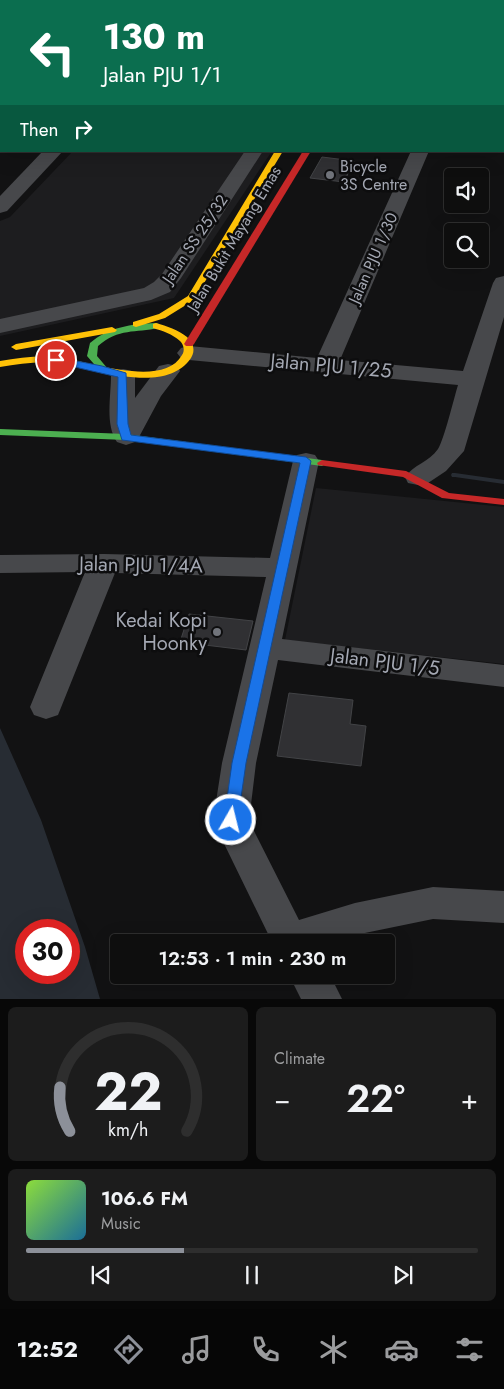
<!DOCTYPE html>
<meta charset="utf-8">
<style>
:root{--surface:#0e0e0e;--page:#1c1c1c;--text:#f1f3f6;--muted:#9b9c9e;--line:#2e2e2e;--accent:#8c9099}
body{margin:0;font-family:Jost,sans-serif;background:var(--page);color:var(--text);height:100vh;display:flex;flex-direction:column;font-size:19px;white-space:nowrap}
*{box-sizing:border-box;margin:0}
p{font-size:16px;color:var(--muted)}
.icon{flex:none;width:28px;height:28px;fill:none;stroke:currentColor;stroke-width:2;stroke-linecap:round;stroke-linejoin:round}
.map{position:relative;height:999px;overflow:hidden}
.panel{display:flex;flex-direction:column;gap:8px;padding:8px;background:#080808;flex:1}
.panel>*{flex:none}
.guide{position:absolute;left:0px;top:0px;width:505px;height:152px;box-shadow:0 5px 20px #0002,0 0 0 1px var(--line);background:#0b6e4f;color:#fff;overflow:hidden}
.buttons{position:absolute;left:444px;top:168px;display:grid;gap:10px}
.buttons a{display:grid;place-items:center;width:45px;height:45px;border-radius:5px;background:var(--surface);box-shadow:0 5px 20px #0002,0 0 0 1px var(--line);font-size:25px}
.speed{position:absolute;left:15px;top:919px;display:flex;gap:10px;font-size:25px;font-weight:700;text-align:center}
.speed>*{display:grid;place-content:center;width:65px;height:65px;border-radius:50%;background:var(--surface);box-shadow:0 5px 20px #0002,0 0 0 1px var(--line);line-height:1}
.speed .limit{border:8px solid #d22;background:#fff;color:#111}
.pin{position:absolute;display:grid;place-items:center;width:42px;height:42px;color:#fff;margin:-21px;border:2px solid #fff;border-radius:50%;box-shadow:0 1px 5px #0007}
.me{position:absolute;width:55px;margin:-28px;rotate:8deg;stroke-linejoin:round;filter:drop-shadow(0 0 4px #0008)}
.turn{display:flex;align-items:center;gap:18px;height:105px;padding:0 20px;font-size:22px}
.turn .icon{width:65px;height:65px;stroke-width:2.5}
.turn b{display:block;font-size:35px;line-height:42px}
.then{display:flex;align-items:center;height:48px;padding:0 20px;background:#0003;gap:10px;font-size:19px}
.big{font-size:38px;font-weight:600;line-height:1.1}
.panel .tile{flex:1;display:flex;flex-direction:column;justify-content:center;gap:8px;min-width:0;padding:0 18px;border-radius:8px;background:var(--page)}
.panel .dial{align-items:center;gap:0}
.dial svg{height:130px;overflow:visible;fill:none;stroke:var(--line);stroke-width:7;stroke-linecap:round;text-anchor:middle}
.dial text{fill:var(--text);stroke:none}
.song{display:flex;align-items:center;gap:15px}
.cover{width:60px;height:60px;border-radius:8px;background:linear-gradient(135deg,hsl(90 70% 55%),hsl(200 70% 35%))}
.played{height:5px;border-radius:2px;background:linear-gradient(90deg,var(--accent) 35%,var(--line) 35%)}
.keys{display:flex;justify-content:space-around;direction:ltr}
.heat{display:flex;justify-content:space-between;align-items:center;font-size:28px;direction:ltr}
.panel .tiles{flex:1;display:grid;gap:8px;grid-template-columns:1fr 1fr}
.tile:last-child{grid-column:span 2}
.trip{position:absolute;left:110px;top:934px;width:285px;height:50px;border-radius:5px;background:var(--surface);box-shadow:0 5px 20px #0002,0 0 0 1px var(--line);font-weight:600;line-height:50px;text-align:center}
.dock{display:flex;height:80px;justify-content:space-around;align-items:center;background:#060606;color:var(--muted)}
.dock .icon{width:35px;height:35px}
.dock .active{color:var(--accent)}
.dock b{font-size:22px;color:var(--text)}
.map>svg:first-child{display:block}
.built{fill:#1d1d1f}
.water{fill:#272c33;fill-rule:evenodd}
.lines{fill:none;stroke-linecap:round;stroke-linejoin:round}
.stream{fill:#272c33;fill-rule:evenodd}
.building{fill:#303033;stroke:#424346}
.street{fill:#47484b;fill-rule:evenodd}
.fast{fill:#4caf50;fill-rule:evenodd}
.slow{fill:#ffc107;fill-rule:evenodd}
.jam{fill:#c62828;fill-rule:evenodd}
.route{fill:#1a73e8;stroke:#114b97}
.poi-dot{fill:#71747b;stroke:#0d0d0e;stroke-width:2}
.labels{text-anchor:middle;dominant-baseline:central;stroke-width:5;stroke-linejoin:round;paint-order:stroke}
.far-poi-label{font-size:16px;fill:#a4a8b3;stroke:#0d0d0e;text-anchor:start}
.far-street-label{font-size:16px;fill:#a4a8b3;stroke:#0d0d0e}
.street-label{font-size:20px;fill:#a4a8b3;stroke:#0d0d0e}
.poi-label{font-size:20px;fill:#a4a8b3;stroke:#0d0d0e;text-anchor:end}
</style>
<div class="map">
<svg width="504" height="999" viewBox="0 0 504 999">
<rect width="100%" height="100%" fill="#121213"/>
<g class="built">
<path d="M73,151H272L174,298L0,336V221L10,217Z"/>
<path d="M316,488L504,507V664L285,640Z"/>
</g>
<path class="water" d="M0,728L41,820L85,947L100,999H0ZM26,930H69V972H26Z"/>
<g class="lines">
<path class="stream" d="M452,473H455L504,480V484L455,477H452L451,475Z"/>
</g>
<g class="building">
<path d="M322,157L354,161L344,182L310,178Z"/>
<path d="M189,614L253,621L246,650L180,642Z"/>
<path d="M289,693L353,700L350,724L366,726L361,766L277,756Z"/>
</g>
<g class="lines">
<g class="street">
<rect x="0" y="24" width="1" height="10"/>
<rect x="0" y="71" width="1" height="10"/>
<rect x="0" y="121" width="1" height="10"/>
<path d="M43,151H63L7,211L0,213V196Z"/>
<path d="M245,151H263L181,278L170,292L151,300L0,333V319L144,288L154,282L162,274Z"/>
<path d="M411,151H429L340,360L463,371L493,283L496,278L504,276V317L464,451L446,471L428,483L418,485L408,483L405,477C413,465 429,462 438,449C444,440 454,398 458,385L189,360L181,358L177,353L181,348L189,346L317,358Z"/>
<path d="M168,364L177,366L180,371L161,396L139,437L135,442L126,445L117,442C105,425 111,396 111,376L114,371L123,369L132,371L135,376V398L159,366Z"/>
<path d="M306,453L315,455L319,461L282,639L504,665V687L278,660L256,763L249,821L299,920L355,903L433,887L504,891V923L433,919L355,935L332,942H272L213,821L222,763L266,577L115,573L58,715L46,719L34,715L30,707L85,572L0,573V555L104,554L270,558L293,461L297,455Z"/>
<path d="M289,975H330L342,999H301Z"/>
</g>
<g class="fast">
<path d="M156,323L159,324V328C135,333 119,328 98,346L97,356L108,369L106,371H100L87,356L90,343C109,327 131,324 156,323Z"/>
<path d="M0,429L126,434L322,460L327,463L322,466L126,440L0,435Z"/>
</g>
<g class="slow">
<rect x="405" y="0" width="6" height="1"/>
<path d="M275,151H283L194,300L165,318L136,327L133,326V322L159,314L188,296Z"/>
<path d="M156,323C167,326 178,330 187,337C193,343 196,350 191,358C164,397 94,367 57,363C38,361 19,364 0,367V361C19,358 38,355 58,357C88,361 163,389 182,355C185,351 184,345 180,341C172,334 163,331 153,328V324Z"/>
<path d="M112,327L117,330L115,332L16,350L11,347L16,344Z"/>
</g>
<g class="jam">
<path d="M303,151H311L194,344L192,346H186L184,344Z"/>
<path d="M322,460L406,471L449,493L504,499V505L442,498L403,477L318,465L317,463Z"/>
</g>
</g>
<path class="route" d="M56,357L102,366L126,373L128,424L131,435L306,457L311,461L246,763L237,825L231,826L226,825L224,820L232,763L300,463L122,440L117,424L118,377L53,362V358Z"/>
<g class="poi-dot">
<circle cx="330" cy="175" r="5"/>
<circle cx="217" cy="632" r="5"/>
</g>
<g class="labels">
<g class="far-poi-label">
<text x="340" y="166">Bicycle<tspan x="340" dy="18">3S Centre</tspan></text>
</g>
<g class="far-street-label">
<text transform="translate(195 239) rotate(-56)">Jalan SS 25/32</text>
<text transform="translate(234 239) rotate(-59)">Jalan Bukit Mayang Emas</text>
<text transform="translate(373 258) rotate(-66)">Jalan PJU 1/30</text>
</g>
<g class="street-label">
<text transform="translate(331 366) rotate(5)">Jalan PJU 1/25</text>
<text transform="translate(141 565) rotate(1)">Jalan PJU 1/4A</text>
<text transform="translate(385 662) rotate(7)">Jalan PJU 1/5</text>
</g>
<g class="poi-label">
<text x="207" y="620">Kedai Kopi<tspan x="207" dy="23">Hoonky</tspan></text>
</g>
</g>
</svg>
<div class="buttons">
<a><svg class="icon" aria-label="sound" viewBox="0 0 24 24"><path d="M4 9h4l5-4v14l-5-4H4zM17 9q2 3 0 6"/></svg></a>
<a><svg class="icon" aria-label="search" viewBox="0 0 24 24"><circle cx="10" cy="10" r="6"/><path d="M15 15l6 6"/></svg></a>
</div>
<div class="speed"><div class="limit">30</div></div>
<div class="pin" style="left:56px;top:360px;background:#d93025"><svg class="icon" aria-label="arrive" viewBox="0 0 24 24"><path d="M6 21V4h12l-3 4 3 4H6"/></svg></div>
<svg class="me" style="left:231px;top:820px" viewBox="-20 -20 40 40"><circle r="17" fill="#1a73e8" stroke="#fff" stroke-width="3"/><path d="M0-11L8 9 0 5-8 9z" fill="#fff"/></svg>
<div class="trip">12:53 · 1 min · 230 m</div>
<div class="guide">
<div class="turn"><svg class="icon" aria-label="left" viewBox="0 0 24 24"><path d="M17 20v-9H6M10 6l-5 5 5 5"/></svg><div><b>130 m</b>Jalan PJU 1/1</div></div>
<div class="then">Then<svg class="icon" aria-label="right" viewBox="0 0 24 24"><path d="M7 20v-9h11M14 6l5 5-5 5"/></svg></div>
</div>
</div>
<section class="panel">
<div class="tiles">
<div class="tile dial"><svg viewBox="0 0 100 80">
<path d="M14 69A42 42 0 1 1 86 69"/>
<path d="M14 69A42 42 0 0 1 8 42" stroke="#8c9099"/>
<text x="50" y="56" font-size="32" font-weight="700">22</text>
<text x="50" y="72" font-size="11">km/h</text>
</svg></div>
<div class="tile"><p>Climate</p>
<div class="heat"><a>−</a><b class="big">22°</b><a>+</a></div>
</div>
<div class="tile">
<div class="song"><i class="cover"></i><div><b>106.6 FM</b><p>Music</p></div></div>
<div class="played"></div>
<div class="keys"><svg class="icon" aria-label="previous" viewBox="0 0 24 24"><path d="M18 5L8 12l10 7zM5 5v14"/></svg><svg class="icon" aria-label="pause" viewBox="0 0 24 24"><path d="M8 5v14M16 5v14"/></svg><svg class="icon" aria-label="next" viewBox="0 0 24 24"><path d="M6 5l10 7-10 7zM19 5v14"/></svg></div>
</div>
</div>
</section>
<nav class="dock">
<b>12:52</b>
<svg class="icon active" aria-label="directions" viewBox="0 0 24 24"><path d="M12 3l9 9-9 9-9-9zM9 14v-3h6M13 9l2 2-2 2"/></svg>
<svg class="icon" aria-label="music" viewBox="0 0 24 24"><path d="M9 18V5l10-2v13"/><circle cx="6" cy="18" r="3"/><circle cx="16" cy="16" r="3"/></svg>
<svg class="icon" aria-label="phone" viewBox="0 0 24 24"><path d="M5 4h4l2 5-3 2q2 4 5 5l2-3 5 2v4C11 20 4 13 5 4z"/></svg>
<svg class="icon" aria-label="climate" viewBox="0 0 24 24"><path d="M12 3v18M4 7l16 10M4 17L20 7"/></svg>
<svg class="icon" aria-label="car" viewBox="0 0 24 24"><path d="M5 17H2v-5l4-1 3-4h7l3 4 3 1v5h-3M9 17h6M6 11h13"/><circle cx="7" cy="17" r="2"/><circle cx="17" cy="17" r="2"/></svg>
<svg class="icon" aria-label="filters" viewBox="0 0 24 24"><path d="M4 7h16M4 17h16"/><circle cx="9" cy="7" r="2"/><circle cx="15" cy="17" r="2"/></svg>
</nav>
